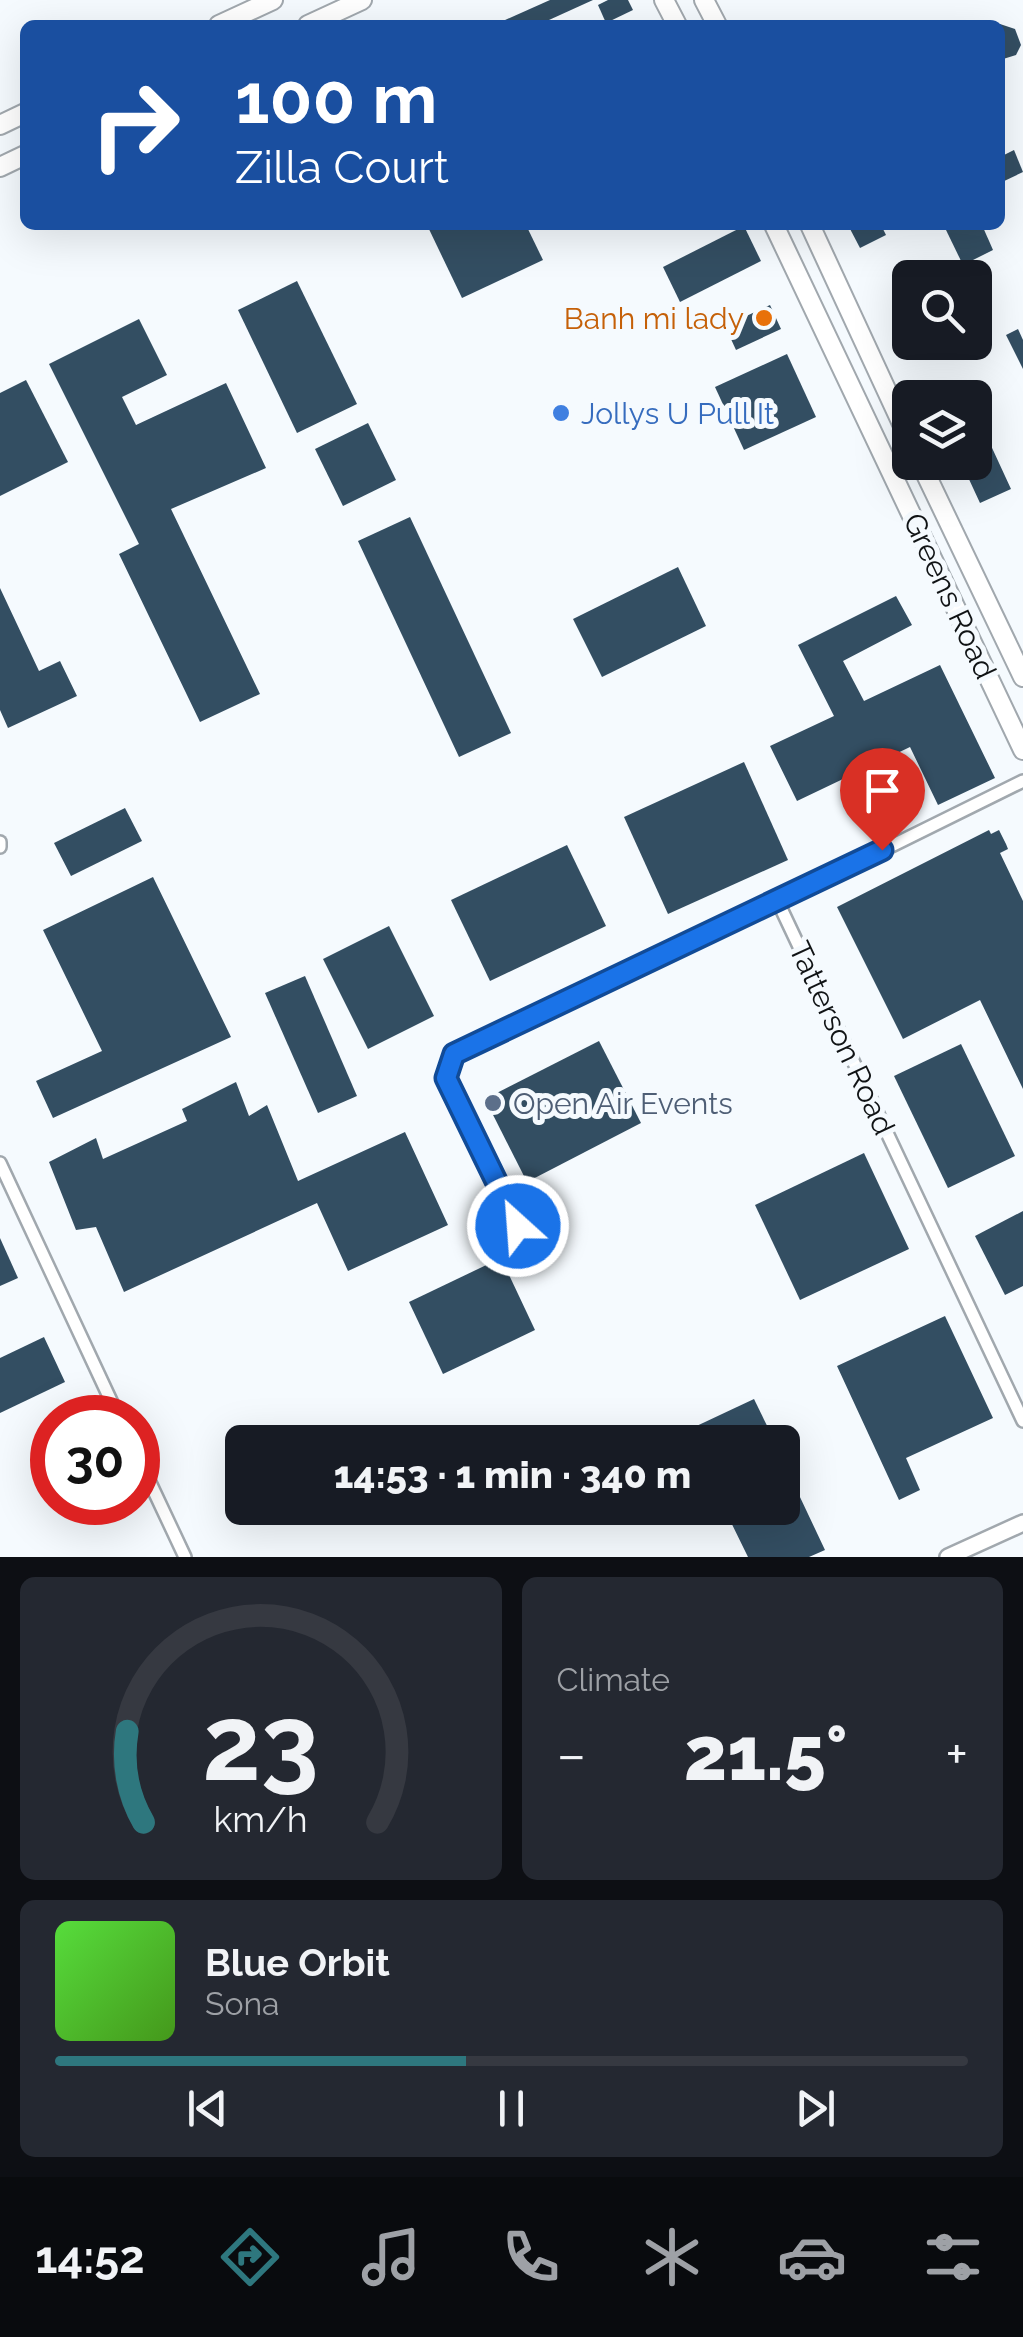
<!DOCTYPE html>
<meta charset="utf-8">
<style>
:root{--surface:#171b24;--page:#242831;--text:#f1f3f6;--muted:#9ea1a6;--line:#363941;--accent:#2e777e}
body{margin:0;font-family:Raleway,sans-serif;background:var(--page);color:var(--text);height:100vh;display:flex;flex-direction:column;font-size:38px;white-space:nowrap}
*{box-sizing:border-box;margin:0}
p{font-size:32px;color:var(--muted)}
.icon{flex:none;width:55px;height:55px;fill:none;stroke:currentColor;stroke-width:2;stroke-linecap:round;stroke-linejoin:round}
.map{position:relative;height:1557px;overflow:hidden}
.drawer{display:flex;flex-direction:column;gap:20px;padding:20px;background:#0d0f14;flex:1}
.drawer>*{flex:none}
.hud{position:absolute;left:20px;top:20px;width:985px;height:210px;border-radius:15px;box-shadow:0 10px 40px #0002;background:#1a4fa0;color:#fff;overflow:hidden}
.fabs{position:absolute;left:892px;top:260px;display:grid;gap:20px}
.fabs a{display:grid;place-items:center;width:100px;height:100px;border-radius:15px;background:var(--surface);box-shadow:0 10px 40px #0002;font-size:50px}
.speed{position:absolute;left:30px;top:1395px;display:flex;gap:20px;font-size:50px;font-weight:700;text-align:center}
.speed>*{display:grid;place-content:center;width:130px;height:130px;border-radius:50%;background:var(--surface);box-shadow:0 10px 40px #0002;line-height:1}
.speed .limit{border:15px solid #d22;background:#fff;color:#111}
.pin{position:absolute;display:grid;place-items:center;width:85px;height:85px;color:#fff;margin:-102px -42px;border-radius:50% 50% 50% 0;rotate:-45deg;box-shadow:0 0 10px #0007}
.pin .icon{rotate:45deg}
.me{position:absolute;width:110px;margin:-55px;rotate:334deg;stroke-linejoin:round;filter:drop-shadow(0 0 8px #0008)}
.turn{display:flex;align-items:center;gap:35px;height:210px;padding:0 50px;font-size:45px}
.turn .icon{width:130px;height:130px;stroke-width:2.5}
.turn b{display:block;font-size:70px;line-height:85px}
.big{font-size:75px;font-weight:800;line-height:1.1}
.drawer .widget{flex:1;display:flex;flex-direction:column;justify-content:center;gap:15px;min-width:0;padding:0 35px;border-radius:15px;background:var(--page)}
.drawer .dial{align-items:center;gap:0}
.dial svg{height:260px;overflow:visible;fill:none;stroke:var(--line);stroke-width:7;stroke-linecap:round;text-anchor:middle}
.dial text{fill:var(--text);stroke:none}
.song{display:flex;align-items:center;gap:30px}
.cover{width:120px;height:120px;border-radius:15px;background:linear-gradient(135deg,hsl(110 70% 55%),hsl(100 70% 35%))}
.played{height:10px;border-radius:5px;background:linear-gradient(90deg,var(--accent) 45%,var(--line) 45%)}
.keys{display:flex;justify-content:space-around;direction:ltr}
.heat{display:flex;justify-content:space-between;align-items:center;font-size:55px;direction:ltr}
.drawer .tiles{flex:1;display:grid;gap:20px;grid-template-columns:1fr 1fr}
.widget:last-child{grid-column:span 2}
.trip{position:absolute;left:225px;top:1425px;width:575px;height:100px;border-radius:15px;background:var(--surface);box-shadow:0 10px 40px #0002;font-weight:800;line-height:100px;text-align:center}
.dock{display:flex;height:160px;justify-content:space-around;align-items:center;background:#090b0e;color:var(--muted)}
.dock .icon{width:70px;height:70px}
.dock .current{color:var(--accent)}
.dock b{font-size:45px;color:var(--text)}
.map>svg:first-child{display:block}
.building{fill:#334e62}
.lines{fill:none;stroke-linecap:round;stroke-linejoin:round}
.minor-casing{stroke:#a1a8ae;stroke-width:16}
.secondary-casing{stroke:#a1a8ae;stroke-width:20}
.primary-casing{stroke:#a1a8ae;stroke-width:22}
.trunk-casing{stroke:#a1a8ae;stroke-width:22}
.minor{stroke:#fff;stroke-width:11}
.secondary{stroke:#fff;stroke-width:15}
.primary{stroke:#fff;stroke-width:18}
.trunk{stroke:#fff;stroke-width:18}
.route-casing{stroke:#114b97;stroke-width:25}
.route{stroke:#1a73e8;stroke-width:18}
.food-dot{fill:#e8710a;stroke:#f5fafe;stroke-width:4}
.shop-dot{fill:#3f7fe0;stroke:#f5fafe;stroke-width:4}
.service-dot{fill:#5c6f8a;stroke:#f5fafe;stroke-width:4}
.labels{text-anchor:middle;dominant-baseline:central;stroke-width:10;stroke-linejoin:round;paint-order:stroke}
.food-label{font-size:30px;fill:#c56008;stroke:#f5fafe;text-anchor:end}
.shop-label{font-size:30px;fill:#366cbe;stroke:#f5fafe;text-anchor:start}
.street-label{font-size:30px;fill:#101315;stroke:#f5fafe}
.service-label{font-size:30px;fill:#4e5e75;stroke:#f5fafe;text-anchor:start}
</style>
<div class="map">
<svg width="1023" height="1557" viewBox="0 0 1023 1557">
<rect width="100%" height="100%" fill="#f5fafe"/>
<g class="building">
<path d="M550,0H593L538,25H494Z"/>
<path d="M608,0H628L633,10L606,23L598,5Z"/>
<path d="M1000,24L1015,29L1021,45L1016,55L1000,60Z"/>
<path d="M1014,150L1023,172L1000,183V157Z"/>
<path d="M427,225H526L543,260L462,298Z"/>
<path d="M848,225H881L886,235L860,248Z"/>
<path d="M956,225H982L993,250L963,265L946,230Z"/>
<path d="M744,226L761,261L680,302L663,267Z"/>
<path d="M297,281L357,404L297,433L238,310Z"/>
<path d="M770,305L781,329L736,350L725,326Z"/>
<path d="M139,319L167,375L122,397L136,425L226,383L266,468L171,509L260,694L200,722L119,554L139,544L49,364Z"/>
<path d="M1018,329L1023,340V369L1006,335Z"/>
<path d="M787,354L816,417L744,450L715,387Z"/>
<path d="M26,380L68,462L0,496V393Z"/>
<path d="M975,411L1011,489L980,503L961,462H975Z"/>
<path d="M368,423L396,480L343,506L315,449Z"/>
<path d="M410,517L511,733L459,757L358,541Z"/>
<path d="M678,567L706,626L602,677L573,619Z"/>
<path d="M0,588L39,671L60,661L77,696L8,728L0,710Z"/>
<path d="M896,596L912,625L843,661L864,701L940,665L995,778L938,805L910,747L797,801L770,746L834,716L798,645Z"/>
<path d="M744,762L788,860L668,914L624,817Z"/>
<path d="M125,808L142,841L71,876L54,843Z"/>
<path d="M989,830L991,834L999,830L1006,844L1008,849L1000,853L1023,901V1089L980,1000L903,1039L837,907Z"/>
<path d="M567,845L606,926L490,981L451,900Z"/>
<path d="M153,877L231,1037L53,1118L36,1081L102,1051L43,930Z"/>
<path d="M389,926L434,1016L368,1049L323,959Z"/>
<path d="M305,976L357,1096L318,1113L265,993Z"/>
<path d="M599,1041L641,1123L527,1182L485,1099Z"/>
<path d="M961,1044L1015,1156L948,1188L894,1076Z"/>
<path d="M236,1082L249,1116L267,1105L298,1181L405,1132L448,1225L348,1271L317,1203L124,1292L96,1227L76,1230L49,1162L96,1138L103,1159L187,1121L182,1109Z"/>
<path d="M864,1153L909,1249L800,1300L755,1205Z"/>
<path d="M1023,1211V1286L1005,1295L975,1236Z"/>
<path d="M0,1238L18,1278L0,1286Z"/>
<path d="M501,1258L535,1330L443,1374L409,1302Z"/>
<path d="M945,1316L993,1418L906,1458L920,1490L899,1500L837,1366Z"/>
<path d="M44,1337L65,1382L0,1413V1358Z"/>
<path d="M754,1399L775,1442H694L688,1430Z"/>
<path d="M782,1459L825,1550L809,1557H748L724,1508H782Z"/>
</g>
<g class="lines">
<defs>
<g id="minor">
<path d="M1023,781L778,902L1023,1421"/>
<path d="M0,842V847"/>
<path d="M0,1163L119,1418"/>
<path d="M518,1226L447,1078L454,1054L778,902"/>
<path d="M138,1457L185,1557"/>
</g>
<path id="secondary" d="M948,1557L1023,1523"/>
<g id="primary">
<path d="M664,0L677,25"/>
<path d="M704,0L717,25"/>
<path d="M774,225L1023,750"/>
<path d="M810,225L910,441"/>
<path d="M920,462L1023,677"/>
</g>
<g id="trunk">
<path d="M219,25L273,0"/>
<path d="M308,25L362,0"/>
<path d="M0,125L25,113"/>
<path d="M0,167L25,155"/>
</g>
</defs>
<use href="#minor" class="minor-casing"/>
<use href="#secondary" class="secondary-casing"/>
<use href="#primary" class="primary-casing"/>
<use href="#trunk" class="trunk-casing"/>
<use href="#minor" class="minor"/>
<use href="#secondary" class="secondary"/>
<use href="#primary" class="primary"/>
<use href="#trunk" class="trunk"/>
</g>
<g class="lines">
<defs>
<path id="route" d="M518,1226L446,1078L454,1054L882,850"/>
</defs>
<use href="#route" class="route-casing"/>
<use href="#route" class="route"/>
</g>
<circle class="food-dot" cx="764" cy="318" r="10"/>
<circle class="shop-dot" cx="561" cy="413" r="10"/>
<circle class="service-dot" cx="493" cy="1103" r="10"/>
<g class="labels">
<g class="food-label">
<text x="744" y="318">Banh mi lady</text>
</g>
<g class="shop-label">
<text x="581" y="413">Jollys U Pull It</text>
</g>
<g class="street-label">
<text transform="translate(950 596) rotate(65)">Greens Road</text>
<text transform="translate(842 1038) rotate(65)">Tatterson Road</text>
</g>
<g class="service-label">
<text x="513" y="1103">Open Air Events</text>
</g>
</g>
</svg>
<div class="fabs">
<a><svg class="icon" aria-label="search" viewBox="0 0 24 24"><circle cx="10" cy="10" r="6"/><path d="M15 15l6 6"/></svg></a>
<a><svg class="icon" aria-label="layers" viewBox="0 0 24 24"><path d="M12 4l9 5-9 5-9-5zM3 14l9 5 9-5"/></svg></a>
</div>
<div class="speed"><div class="limit">30</div></div>
<div class="pin" style="left:882px;top:850px;background:#d93025"><svg class="icon" aria-label="arrive" viewBox="0 0 24 24"><path d="M6 21V4h12l-3 4 3 4H6"/></svg></div>
<svg class="me" style="left:518px;top:1226px" viewBox="-20 -20 40 40"><circle r="17" fill="#1a73e8" stroke="#fff" stroke-width="3"/><path d="M0-11L8 9 0 5-8 9z" fill="#fff"/></svg>
<div class="trip">14:53 · 1 min · 340 m</div>
<div class="hud">
<div class="turn"><svg class="icon" aria-label="right" viewBox="0 0 24 24"><path d="M7 20v-9h11M14 6l5 5-5 5"/></svg><div><b>100 m</b>Zilla Court</div></div>
</div>
</div>
<section class="drawer">
<div class="tiles">
<div class="widget dial"><svg viewBox="0 0 100 80">
<path d="M14 69A42 42 0 1 1 86 69"/>
<path d="M14 69A42 42 0 0 1 9 41" stroke="#2e777e"/>
<text x="50" y="56" font-size="32" font-weight="700">23</text>
<text x="50" y="72" font-size="11">km/h</text>
</svg></div>
<div class="widget"><p>Climate</p>
<div class="heat"><a>−</a><b class="big">21.5°</b><a>+</a></div>
</div>
<div class="widget">
<div class="song"><i class="cover"></i><div><b>Blue Orbit</b><p>Sona</p></div></div>
<div class="played"></div>
<div class="keys"><svg class="icon" aria-label="previous" viewBox="0 0 24 24"><path d="M18 5L8 12l10 7zM5 5v14"/></svg><svg class="icon" aria-label="pause" viewBox="0 0 24 24"><path d="M8 5v14M16 5v14"/></svg><svg class="icon" aria-label="next" viewBox="0 0 24 24"><path d="M6 5l10 7-10 7zM19 5v14"/></svg></div>
</div>
</div>
</section>
<nav class="dock">
<b>14:52</b>
<svg class="icon current" aria-label="directions" viewBox="0 0 24 24"><path d="M12 3l9 9-9 9-9-9zM9 14v-3h6M13 9l2 2-2 2"/></svg>
<svg class="icon" aria-label="music" viewBox="0 0 24 24"><path d="M9 18V5l10-2v13"/><circle cx="6" cy="18" r="3"/><circle cx="16" cy="16" r="3"/></svg>
<svg class="icon" aria-label="phone" viewBox="0 0 24 24"><path d="M5 4h4l2 5-3 2q2 4 5 5l2-3 5 2v4C11 20 4 13 5 4z"/></svg>
<svg class="icon" aria-label="climate" viewBox="0 0 24 24"><path d="M12 3v18M4 7l16 10M4 17L20 7"/></svg>
<svg class="icon" aria-label="car" viewBox="0 0 24 24"><path d="M5 17H2v-5l4-1 3-4h7l3 4 3 1v5h-3M9 17h6M6 11h13"/><circle cx="7" cy="17" r="2"/><circle cx="17" cy="17" r="2"/></svg>
<svg class="icon" aria-label="filters" viewBox="0 0 24 24"><path d="M4 7h16M4 17h16"/><circle cx="9" cy="7" r="2"/><circle cx="15" cy="17" r="2"/></svg>
</nav>
